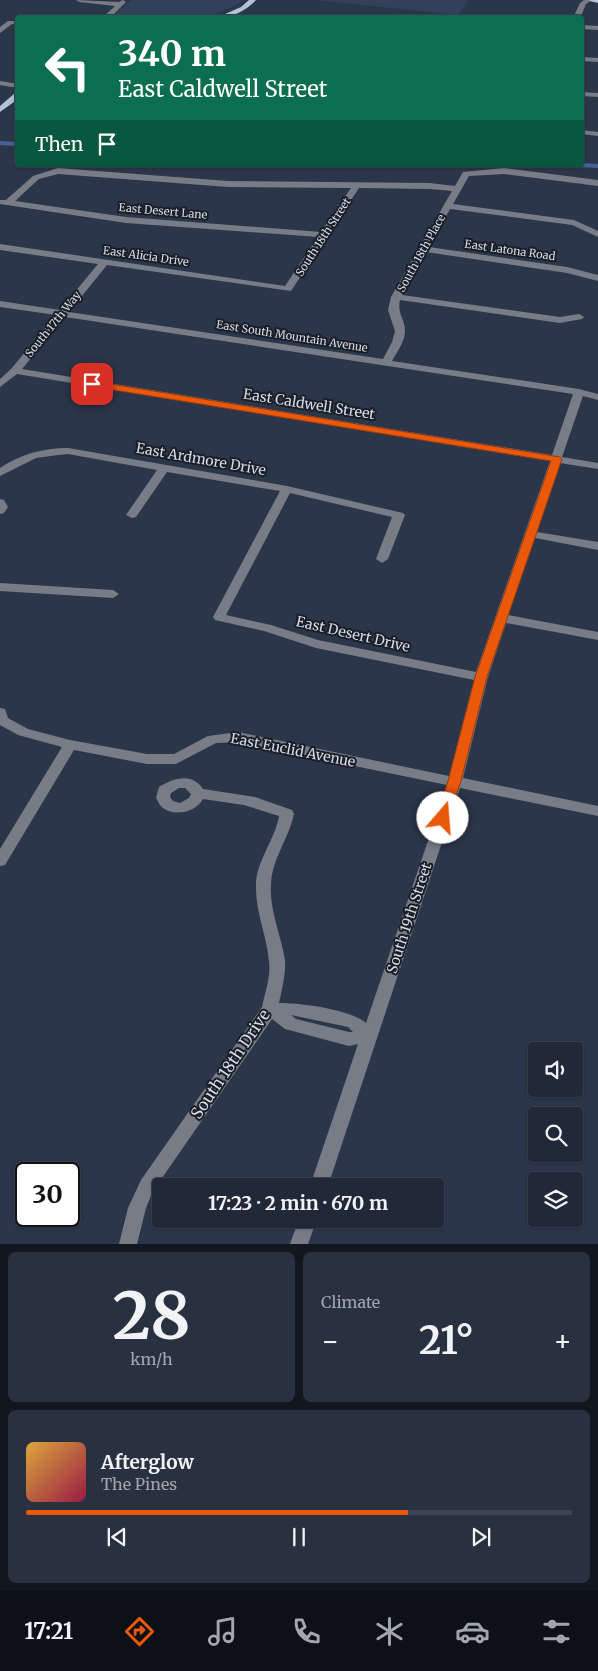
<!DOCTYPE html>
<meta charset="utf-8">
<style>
:root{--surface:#212838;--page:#293040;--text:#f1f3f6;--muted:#a2a6ae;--line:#3e4453;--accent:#ea580c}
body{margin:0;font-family:Merriweather,serif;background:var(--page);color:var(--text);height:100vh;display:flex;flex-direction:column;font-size:19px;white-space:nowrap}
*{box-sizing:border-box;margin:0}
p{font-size:16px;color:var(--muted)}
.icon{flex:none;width:28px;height:28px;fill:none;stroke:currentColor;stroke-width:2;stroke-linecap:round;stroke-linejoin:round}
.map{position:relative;height:1244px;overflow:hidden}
.panel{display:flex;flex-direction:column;gap:8px;padding:8px;background:#12161f;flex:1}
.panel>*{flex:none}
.hud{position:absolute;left:15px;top:15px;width:569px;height:152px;border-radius:5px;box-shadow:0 1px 4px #0004,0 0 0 1px var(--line);background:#0b6e4f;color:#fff;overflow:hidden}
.buttons{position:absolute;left:528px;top:1042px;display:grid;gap:10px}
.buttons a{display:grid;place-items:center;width:55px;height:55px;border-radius:5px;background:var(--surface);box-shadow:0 1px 4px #0004,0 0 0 1px var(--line);font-size:25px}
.speed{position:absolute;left:15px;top:1162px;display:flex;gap:10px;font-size:25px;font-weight:700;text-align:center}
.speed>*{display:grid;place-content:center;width:65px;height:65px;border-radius:50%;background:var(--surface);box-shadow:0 1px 4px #0004,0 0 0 1px var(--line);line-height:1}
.speed .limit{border:2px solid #111;border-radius:8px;background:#fff;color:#111}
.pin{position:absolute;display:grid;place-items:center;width:42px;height:42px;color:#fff;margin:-21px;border-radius:10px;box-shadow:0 2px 8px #0006}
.me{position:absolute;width:55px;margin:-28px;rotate:18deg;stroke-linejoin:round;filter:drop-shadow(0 0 4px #0008)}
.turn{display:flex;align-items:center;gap:18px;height:105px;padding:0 20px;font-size:22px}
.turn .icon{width:65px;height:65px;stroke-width:2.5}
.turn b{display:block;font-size:35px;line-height:42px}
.then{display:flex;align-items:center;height:48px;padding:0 20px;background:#0003;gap:10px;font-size:19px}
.big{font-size:38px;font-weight:700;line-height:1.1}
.panel .tile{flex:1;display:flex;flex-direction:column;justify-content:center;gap:8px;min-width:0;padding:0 18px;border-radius:8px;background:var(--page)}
.panel .dial{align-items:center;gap:0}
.dial b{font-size:65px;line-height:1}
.song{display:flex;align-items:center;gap:15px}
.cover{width:60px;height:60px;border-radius:8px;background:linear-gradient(135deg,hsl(40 70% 55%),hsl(340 70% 35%))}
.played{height:5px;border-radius:2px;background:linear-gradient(90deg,var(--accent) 70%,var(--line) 70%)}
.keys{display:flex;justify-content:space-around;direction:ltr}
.heat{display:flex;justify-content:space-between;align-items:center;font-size:28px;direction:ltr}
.panel .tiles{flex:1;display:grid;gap:8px;grid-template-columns:1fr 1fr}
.tile:last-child{grid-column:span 2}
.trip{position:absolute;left:152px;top:1178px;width:292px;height:50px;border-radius:5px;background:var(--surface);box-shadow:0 1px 4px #0004,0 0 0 1px var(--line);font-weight:700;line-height:50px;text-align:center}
.tab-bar{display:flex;height:80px;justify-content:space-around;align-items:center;background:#0d1016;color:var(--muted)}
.tab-bar .icon{width:35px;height:35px}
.tab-bar .current{color:var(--accent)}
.tab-bar b{font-size:22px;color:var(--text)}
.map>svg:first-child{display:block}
.built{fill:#33405a}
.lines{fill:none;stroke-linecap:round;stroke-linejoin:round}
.canal{fill:#486195;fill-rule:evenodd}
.minor{fill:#777c86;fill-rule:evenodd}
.major{fill:#b6c1d6;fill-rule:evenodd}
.route{fill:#ea580c;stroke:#983908}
.labels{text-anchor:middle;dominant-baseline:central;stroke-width:4;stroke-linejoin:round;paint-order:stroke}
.far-street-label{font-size:11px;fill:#d6dce9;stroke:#191e27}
.street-label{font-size:14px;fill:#d6dce9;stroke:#191e27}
.near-street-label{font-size:16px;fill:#d6dce9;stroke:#191e27}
</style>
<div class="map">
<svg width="598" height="1244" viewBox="0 0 598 1244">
<rect width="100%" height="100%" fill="#2c364a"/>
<g class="built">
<path d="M132,0H241L240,1L242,2L210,17H111Z"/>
<path d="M314,0H468L458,15Z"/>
</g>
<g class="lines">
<g class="canal">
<path d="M0,141L18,142V146L0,145Z"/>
<path d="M581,163L598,164V168L578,167L577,165H581Z"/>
</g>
<g class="minor">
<path d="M76,0L119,2L123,0L126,2L110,18H102L115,6L79,2Z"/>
<path d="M584,0H592L586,4L580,18H573L580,3Z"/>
<path d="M8,21H18V25L12,24L0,33V27Z"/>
<path d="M581,25L598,26V30L581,29Z"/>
<path d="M581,57L598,58V62L581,61Z"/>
<path d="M0,81L18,84V88L0,85Z"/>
<path d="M581,92L598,93V97L581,96Z"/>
<path d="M581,130L598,132V136L581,134Z"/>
<path d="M58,168L228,181L430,183L455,186L463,172L504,168L598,180V186L504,174L469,176L453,204L574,220L598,231V237L572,225L450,209L429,247L567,267L598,275V281L567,273L426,252L402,295L560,317L579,314L584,317L582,319L560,323L400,300C397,315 405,319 405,331C405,341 397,352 392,361L579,389L598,394V400L583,396L562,457L598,463V469L560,463L537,532L598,542V550L535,538L508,615L598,632V640L506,623L488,677L463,778L598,806V816L460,788L328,1186H310L358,1044L349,1046L285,1029L272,1019L153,1191L146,1208L137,1244H119L128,1208L141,1180L262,1007C265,992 271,977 269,962C267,936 255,911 256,885C256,861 275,840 279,816L244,805L203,799C196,812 175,817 163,808C160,806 158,801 156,798L159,787C173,778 192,772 203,789L255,797L292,810L294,814C289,838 272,859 271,884C269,909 281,935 285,960C286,974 282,989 279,1003C301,1003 349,1009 366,1023L447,785L238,742L216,743L176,764H147L74,750L5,865L0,866V849L62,747L18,735L0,725V708L5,709L8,718L28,729L70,740L147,754H174L208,736L238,732L449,776L474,680L316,648L264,631L215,620L213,617L280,491L167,472L136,517L132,518L126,515L157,470L68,454L58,455L36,458L0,476V468C21,454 43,448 68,448L287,486L403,513L405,515L388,559L382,563L376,559L392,517L290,493L226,615L271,625L318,640L476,672L550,461L17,374L0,387V379L11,369L56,315L0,307V301L60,310L98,264L0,250V244L285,286L318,237L126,223L0,204V200H6L33,176ZM58,174L228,187L351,188L321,232L126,217L15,201L39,179ZM359,188L430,189L452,191L391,297L388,310L395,331L392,342L383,359L69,312L107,265L291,291ZM65,317L573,394L552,455L22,369ZM179,788H185L191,794L189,798L180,803L173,801L170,797L171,793ZM291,1015L348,1027L353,1032H349L296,1019Z"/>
<path d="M0,499L4,500L8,507L4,513L0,514Z"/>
<path d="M0,583L113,590L119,594L113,598L0,591Z"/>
<path d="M299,1219H317L308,1244H290Z"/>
</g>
<g class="major">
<path d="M249,0H256C246,11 231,18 216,18L241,7Z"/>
<path d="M589,0H598V3L590,1Z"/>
<path d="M15,93H18V99L0,112V106Z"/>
</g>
</g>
<path class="route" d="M92,381L560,457L562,459L487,677L461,781L447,821H438L436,818L448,781L475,677L551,461L89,386L88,384Z"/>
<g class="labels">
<g class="far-street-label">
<text transform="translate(163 211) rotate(5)">East Desert Lane</text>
<text transform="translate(323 237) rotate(-57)">South 18th Street</text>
<text transform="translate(510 250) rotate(8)">East Latona Road</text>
<text transform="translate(421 253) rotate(-61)">South 18th Place</text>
<text transform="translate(146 256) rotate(8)">East Alicia Drive</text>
<text transform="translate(53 324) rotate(-51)">South 17th Way</text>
<text transform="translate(292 336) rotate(9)">East South Mountain Avenue</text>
</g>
<g class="street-label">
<text transform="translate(309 404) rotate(9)">East Caldwell Street</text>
<text transform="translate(201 459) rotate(10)">East Ardmore Drive</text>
<text transform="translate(353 634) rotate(13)">East Desert Drive</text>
<text transform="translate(293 750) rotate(11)">East Euclid Avenue</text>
<text transform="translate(409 918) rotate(-72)">South 19th Street</text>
</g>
<g class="near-street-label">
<text transform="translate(230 1064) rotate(-56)">South 18th Drive</text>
</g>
</g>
</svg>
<div class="buttons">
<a><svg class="icon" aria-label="sound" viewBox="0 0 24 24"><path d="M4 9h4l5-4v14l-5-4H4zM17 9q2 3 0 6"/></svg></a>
<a><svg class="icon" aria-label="search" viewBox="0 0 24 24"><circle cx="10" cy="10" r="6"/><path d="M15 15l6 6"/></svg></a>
<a><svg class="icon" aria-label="layers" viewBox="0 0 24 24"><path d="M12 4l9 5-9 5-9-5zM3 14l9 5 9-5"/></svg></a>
</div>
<div class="speed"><div class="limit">30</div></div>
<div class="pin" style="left:92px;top:384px;background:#d93025"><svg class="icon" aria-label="arrive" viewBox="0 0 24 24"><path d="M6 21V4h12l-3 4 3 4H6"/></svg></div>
<svg class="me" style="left:443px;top:818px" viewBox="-20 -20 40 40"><circle r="19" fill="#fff"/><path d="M0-13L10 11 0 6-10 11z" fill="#ea580c"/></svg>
<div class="trip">17:23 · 2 min · 670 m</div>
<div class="hud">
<div class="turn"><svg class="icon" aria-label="left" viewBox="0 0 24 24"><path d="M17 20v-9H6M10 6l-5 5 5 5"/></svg><div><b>340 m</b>East Caldwell Street</div></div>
<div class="then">Then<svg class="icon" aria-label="arrive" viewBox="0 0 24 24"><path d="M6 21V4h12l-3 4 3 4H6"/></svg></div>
</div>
</div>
<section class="panel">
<div class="tiles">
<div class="tile dial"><b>28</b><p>km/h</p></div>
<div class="tile"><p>Climate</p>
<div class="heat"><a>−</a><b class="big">21°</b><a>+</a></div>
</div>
<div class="tile">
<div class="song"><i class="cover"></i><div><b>Afterglow</b><p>The Pines</p></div></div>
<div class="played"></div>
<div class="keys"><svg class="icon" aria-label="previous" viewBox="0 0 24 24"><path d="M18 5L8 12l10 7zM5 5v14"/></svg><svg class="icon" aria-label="pause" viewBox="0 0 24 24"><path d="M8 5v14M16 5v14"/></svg><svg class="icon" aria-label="next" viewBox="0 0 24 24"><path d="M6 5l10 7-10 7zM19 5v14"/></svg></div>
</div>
</div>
</section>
<nav class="tab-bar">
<b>17:21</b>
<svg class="icon current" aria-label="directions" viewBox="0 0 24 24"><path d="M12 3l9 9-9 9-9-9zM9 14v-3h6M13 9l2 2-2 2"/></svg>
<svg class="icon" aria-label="music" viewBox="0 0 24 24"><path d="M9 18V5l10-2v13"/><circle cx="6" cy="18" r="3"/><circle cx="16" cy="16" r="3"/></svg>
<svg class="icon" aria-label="phone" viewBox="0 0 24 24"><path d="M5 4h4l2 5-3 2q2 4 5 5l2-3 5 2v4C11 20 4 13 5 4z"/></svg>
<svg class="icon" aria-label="climate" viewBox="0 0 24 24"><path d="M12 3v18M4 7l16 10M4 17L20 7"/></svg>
<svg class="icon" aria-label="car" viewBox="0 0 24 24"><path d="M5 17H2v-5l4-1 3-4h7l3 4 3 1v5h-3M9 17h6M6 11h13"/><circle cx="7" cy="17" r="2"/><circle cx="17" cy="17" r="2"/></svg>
<svg class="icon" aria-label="filters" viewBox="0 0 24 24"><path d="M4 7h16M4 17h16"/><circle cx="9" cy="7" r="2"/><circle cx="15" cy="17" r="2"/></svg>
</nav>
